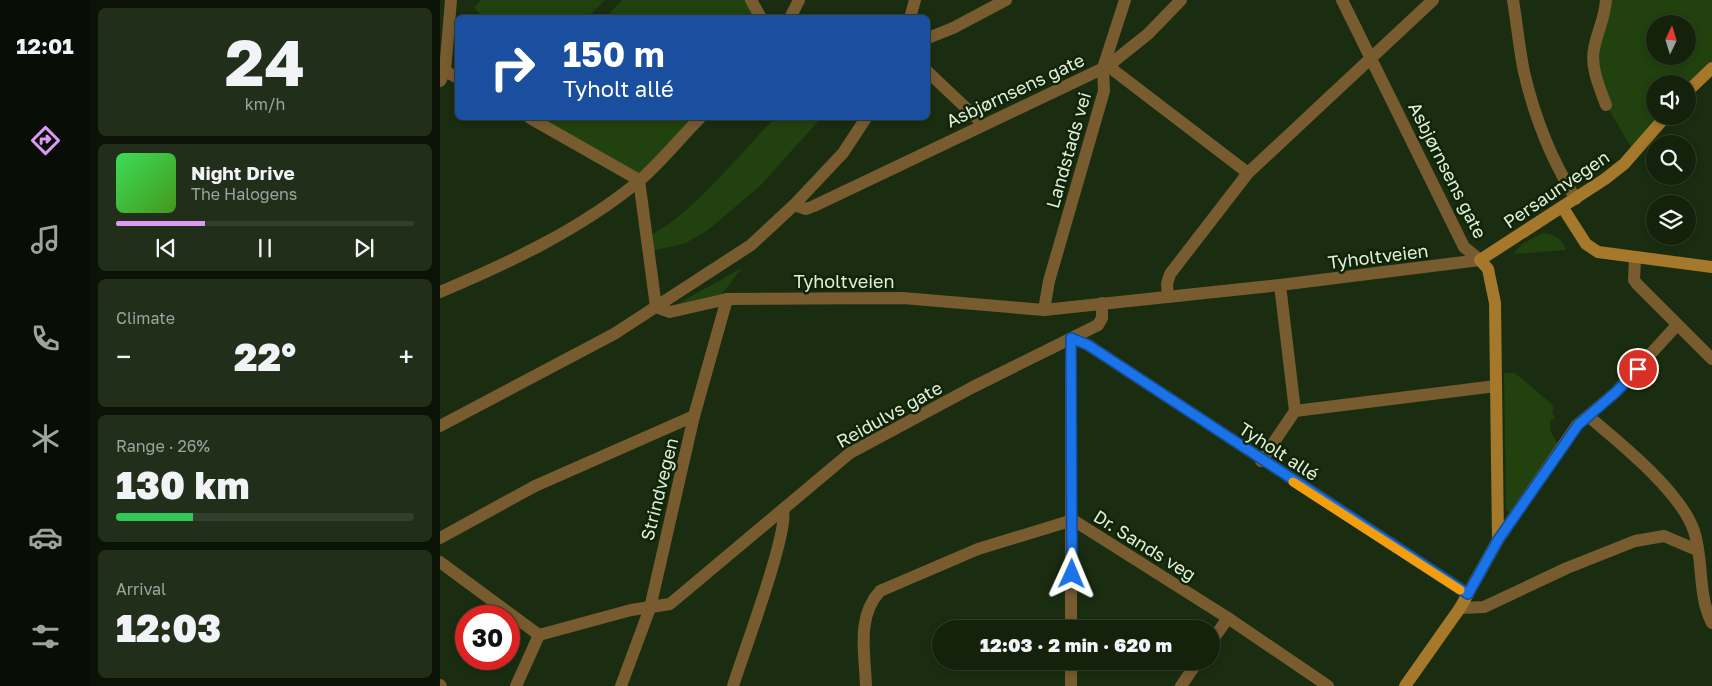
<!DOCTYPE html>
<meta charset="utf-8">
<style>
:root{--surface:#14220c;--page:#212f1a;--text:#f1f3f6;--muted:#9da49d;--line:#333f2d;--accent:#dc99f5}
body{margin:0;font-family:"Golos Text",sans-serif;background:var(--page);color:var(--text);height:100vh;display:flex;flex-direction:column;font-size:19px;white-space:nowrap}
*{box-sizing:border-box;margin:0}
p{font-size:16px;color:var(--muted)}
.icon{flex:none;width:28px;height:28px;fill:none;stroke:currentColor;stroke-width:2;stroke-linecap:round;stroke-linejoin:round}
.map{position:relative;flex:1;overflow:hidden}
.details{display:flex;flex-direction:column;gap:8px;padding:8px;background:#0b1307;width:350px}
.details>*{flex:none}
.banner{position:absolute;left:15px;top:15px;width:475px;height:105px;border-radius:8px;box-shadow:0 2px 8px #0003,0 0 0 1px var(--line);background:#1a4fa0;color:#fff;overflow:hidden}
.needle{width:32px;rotate:4deg}
.controls{position:absolute;left:1206px;top:15px;display:grid;gap:10px}
.controls a{display:grid;place-items:center;width:50px;height:50px;border-radius:50%;background:var(--surface);box-shadow:0 2px 8px #0003,0 0 0 1px var(--line);font-size:25px}
.speed{position:absolute;left:15px;top:605px;display:flex;gap:10px;font-size:25px;font-weight:700;text-align:center}
.speed>*{display:grid;place-content:center;width:65px;height:65px;border-radius:50%;background:var(--surface);box-shadow:0 2px 8px #0003,0 0 0 1px var(--line);line-height:1}
.speed .limit{border:8px solid #d22;background:#fff;color:#111}
.pin{position:absolute;display:grid;place-items:center;width:42px;height:42px;color:#fff;margin:-21px;border:2px solid #fff;border-radius:50%;box-shadow:0 1px 5px #0007}
.me{position:absolute;width:55px;margin:-28px;rotate:1deg;stroke-linejoin:round;filter:drop-shadow(0 0 4px #0008)}
.turn{display:flex;align-items:center;gap:18px;height:105px;padding:0 25px;font-size:22px}
.turn .icon{width:65px;height:65px;stroke-width:2.5}
.turn b{display:block;font-size:35px;line-height:42px}
.big{font-size:38px;font-weight:800;line-height:1.1}
.details .widget{flex:1;display:flex;flex-direction:column;justify-content:center;gap:8px;min-width:0;padding:0 18px;border-radius:8px;background:var(--page)}
.details .dial{align-items:center;gap:0}
.dial b{font-size:65px;line-height:1}
.song{display:flex;align-items:center;gap:15px}
.cover{width:60px;height:60px;border-radius:8px;background:linear-gradient(135deg,hsl(130 70% 55%),hsl(100 70% 35%))}
.played{height:5px;border-radius:2px;background:linear-gradient(90deg,var(--accent) 30%,var(--line) 30%)}
.keys{display:flex;justify-content:space-around;direction:ltr}
.heat{display:flex;justify-content:space-between;align-items:center;font-size:28px;direction:ltr}
.charge{height:8px;border-radius:4px;background:linear-gradient(90deg,#34c759 26%,var(--line) 0)}
.trip{position:absolute;left:492px;top:620px;width:288px;height:50px;border-radius:25px;background:var(--surface);box-shadow:0 2px 8px #0003,0 0 0 1px var(--line);font-weight:800;line-height:50px;text-align:center}
main{display:flex;flex:1;min-height:0}
.tabs{display:flex;flex-direction:column;width:90px;justify-content:space-around;align-items:center;background:#080e05;color:var(--muted)}
.tabs .icon{width:35px;height:35px}
.tabs .active{color:var(--accent)}
.tabs b{font-size:22px;color:var(--text)}
.map>svg:first-child{display:block}
.green{fill:#21410e;fill-rule:evenodd}
.lines{fill:none;stroke-linecap:round;stroke-linejoin:round}
.street{stroke:#785c30;stroke-width:12}
.secondary{stroke:#a6782c;stroke-width:12}
.route-casing{stroke:#114b97;stroke-width:12}
.route{stroke:#1a73e8;stroke-width:9}
.slow{stroke:#f59e0b;stroke-width:9}
.labels{text-anchor:middle;dominant-baseline:central;stroke-width:5;stroke-linejoin:round;paint-order:stroke}
.street-label{font-size:18px;fill:#e1eedc;stroke:#102407}
</style>
<main>
<nav class="tabs">
<b>12:01</b>
<svg class="icon active" aria-label="directions" viewBox="0 0 24 24"><path d="M12 3l9 9-9 9-9-9zM9 14v-3h6M13 9l2 2-2 2"/></svg>
<svg class="icon" aria-label="music" viewBox="0 0 24 24"><path d="M9 18V5l10-2v13"/><circle cx="6" cy="18" r="3"/><circle cx="16" cy="16" r="3"/></svg>
<svg class="icon" aria-label="phone" viewBox="0 0 24 24"><path d="M5 4h4l2 5-3 2q2 4 5 5l2-3 5 2v4C11 20 4 13 5 4z"/></svg>
<svg class="icon" aria-label="climate" viewBox="0 0 24 24"><path d="M12 3v18M4 7l16 10M4 17L20 7"/></svg>
<svg class="icon" aria-label="car" viewBox="0 0 24 24"><path d="M5 17H2v-5l4-1 3-4h7l3 4 3 1v5h-3M9 17h6M6 11h13"/><circle cx="7" cy="17" r="2"/><circle cx="17" cy="17" r="2"/></svg>
<svg class="icon" aria-label="filters" viewBox="0 0 24 24"><path d="M4 7h16M4 17h16"/><circle cx="9" cy="7" r="2"/><circle cx="15" cy="17" r="2"/></svg>
</nav>
<section class="details">
<div class="widget dial"><b>24</b><p>km/h</p></div>
<div class="widget">
<div class="song"><i class="cover"></i><div><b>Night Drive</b><p>The Halogens</p></div></div>
<div class="played"></div>
<div class="keys"><svg class="icon" aria-label="previous" viewBox="0 0 24 24"><path d="M18 5L8 12l10 7zM5 5v14"/></svg><svg class="icon" aria-label="pause" viewBox="0 0 24 24"><path d="M8 5v14M16 5v14"/></svg><svg class="icon" aria-label="next" viewBox="0 0 24 24"><path d="M6 5l10 7-10 7zM19 5v14"/></svg></div>
</div>
<div class="widget"><p>Climate</p>
<div class="heat"><a>−</a><b class="big">22°</b><a>+</a></div>
</div>
<div class="widget"><p>Range · 26%</p><b class="big">130 km</b><div class="charge"></div></div>
<div class="widget"><p>Arrival</p><b class="big">12:03</b></div>
</section>
<div class="map">
<svg width="1272" height="686" viewBox="0 0 1272 686">
<rect width="100%" height="100%" fill="#1a2d10"/>
<g class="green">
<path d="M41,0H165L148,17L44,18L34,8Z"/>
<path d="M182,0H311L321,18H165Z"/>
<path d="M1166,0H1272V71L1248,84H1215V116H1225L1194,152L1166,105L1155,44ZM1215,24H1248V56H1215Z"/>
<path d="M90,118H260L199,180Z"/>
<path d="M335,118H381L320,186L268,230L244,244L210,251L208,236C250,217 301,152 335,118Z"/>
<path d="M1102,233C1113,233 1124,240 1126,250L1074,254L1082,244Z"/>
<path d="M302,268L281,295L237,304Z"/>
<path d="M1064,373H1075L1114,406L1112,414L1115,417L1110,422L1111,432L1120,448L1074,516L1066,510Z"/>
</g>
<g class="lines">
<g class="street">
<path d="M311,0L321,18"/>
<path d="M902,0L1024,247L1040,260"/>
<path d="M1073,0C1077,24 1079,48 1084,72C1094,115 1112,161 1136,199"/>
<path d="M1166,0C1165,18 1157,32 1154,49C1150,66 1160,89 1166,105"/>
<path d="M350,18L359,0"/>
<path d="M470,18L475,0"/>
<path d="M488,38L513,28L566,0"/>
<path d="M668,66L808,173"/>
<path d="M5,71L18,78"/>
<path d="M488,72L543,124"/>
<path d="M0,81L5,71L11,0"/>
<path d="M90,118L199,180L216,307"/>
<path d="M354,205L366,209L374,206L668,66L708,34L741,0"/>
<path d="M1195,258L1194,280L1197,284L1272,359"/>
<path d="M840,285L855,411"/>
<path d="M0,292C69,263 141,229 199,181C221,162 240,138 260,118"/>
<path d="M728,297L727,284L730,274L808,173L993,0"/>
<path d="M216,307L230,312L287,299L463,298L604,310L840,285L1040,260"/>
<path d="M604,310L609,281L664,91L663,68L685,0"/>
<path d="M1149,417C1180,443 1241,492 1254,531C1264,561 1257,594 1272,623"/>
<path d="M0,426L174,334L311,245L354,205L403,153L426,118"/>
<path d="M821,461L855,411L1056,386"/>
<path d="M0,538L95,486L254,416"/>
<path d="M1058,540L1137,425L1176,392L1237,325"/>
<path d="M0,562L99,635"/>
<path d="M1020,608L1044,607L1127,568L1195,541L1224,536L1257,550"/>
<path d="M631,629V338L648,345L1028,594"/>
<path d="M771,642L788,618"/>
<path d="M0,685L1,686"/>
<path d="M76,686L99,635L191,610L230,604L410,453L533,387L658,325L662,318V303"/>
<path d="M181,686L210,608L254,416L287,299"/>
<path d="M293,686C302,657 349,532 343,511"/>
<path d="M426,686C425,654 416,617 440,591L538,549L633,520L788,618L888,686"/>
<path d="M631,686V661"/>
<path d="M741,686L758,661"/>
</g>
<g class="secondary">
<path d="M1248,91L1272,68"/>
<path d="M1123,208L1146,244L1158,252L1272,267"/>
<path d="M965,686L1020,608L1058,540L1055,303L1048,269L1040,260L1165,179L1184,164L1226,116"/>
</g>
</g>
<g class="lines">
<defs>
<path id="route" d="M632,574L631,338L648,345L1028,594L1058,540L1138,425L1176,392L1198,369"/>
</defs>
<use href="#route" class="route-casing"/>
<use href="#route" class="route"/>
<path class="slow" d="M853,482L1020,590"/>
</g>
<g class="labels">
<g class="street-label">
<text transform="translate(575 90) rotate(-25)">Asbjørnsens gate</text>
<text transform="translate(628 150) rotate(-74)">Landstads vei</text>
<text transform="translate(1008 170) rotate(63)">Asbjørnsens gate</text>
<text transform="translate(1116 189) rotate(-34)">Persaunvegen</text>
<text transform="translate(938 256) rotate(-7)">Tyholtveien</text>
<text x="404" y="281">Tyholtveien</text>
<text transform="translate(449 414) rotate(-29)">Reidulvs gate</text>
<text transform="translate(839 451) rotate(33)">Tyholt allé</text>
<text transform="translate(219 489) rotate(-76)">Strindvegen</text>
<text transform="translate(705 545) rotate(32)">Dr. Sands veg</text>
</g>
</g>
</svg>
<div class="controls">
<a><svg class="needle" viewBox="-14 -14 28 28"><path d="M0-13l5 13h-10z" fill="#e53935"/><path d="M0 13l5-13h-10z" fill="#9da49d"/></svg></a>
<a><svg class="icon" aria-label="sound" viewBox="0 0 24 24"><path d="M4 9h4l5-4v14l-5-4H4zM17 9q2 3 0 6"/></svg></a>
<a><svg class="icon" aria-label="search" viewBox="0 0 24 24"><circle cx="10" cy="10" r="6"/><path d="M15 15l6 6"/></svg></a>
<a><svg class="icon" aria-label="layers" viewBox="0 0 24 24"><path d="M12 4l9 5-9 5-9-5zM3 14l9 5 9-5"/></svg></a>
</div>
<div class="speed"><div class="limit">30</div></div>
<div class="pin" style="left:1198px;top:369px;background:#d93025"><svg class="icon" aria-label="arrive" viewBox="0 0 24 24"><path d="M6 21V4h12l-3 4 3 4H6"/></svg></div>
<svg class="me" style="left:632px;top:574px" viewBox="-20 -20 40 40"><path d="M0-17L14 15 0 8-14 15z" fill="#1a73e8" stroke="#fff" stroke-width="4"/></svg>
<div class="trip">12:03 · 2 min · 620 m</div>
<div class="banner">
<div class="turn"><svg class="icon" aria-label="right" viewBox="0 0 24 24"><path d="M7 20v-9h11M14 6l5 5-5 5"/></svg><div><b>150 m</b>Tyholt allé</div></div>
</div>
</div>
</main>
